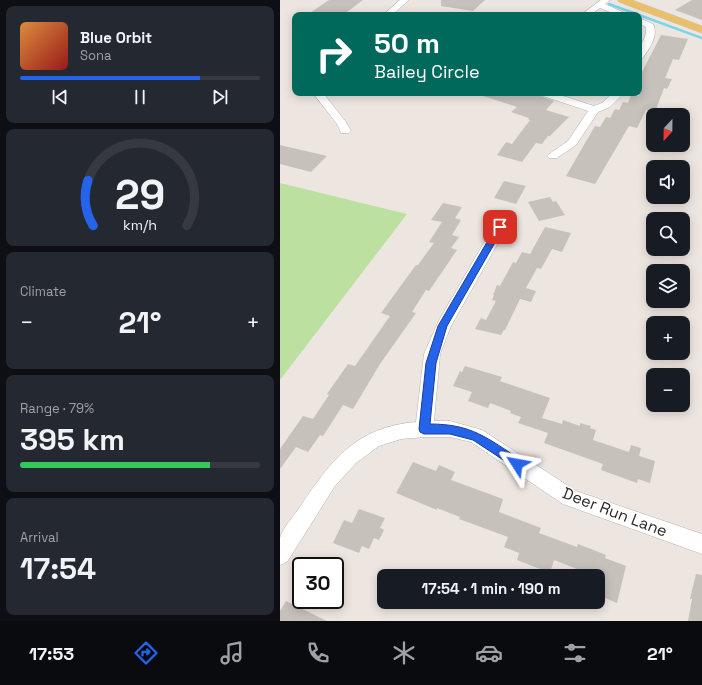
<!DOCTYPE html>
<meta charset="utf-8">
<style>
:root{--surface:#171b24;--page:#242831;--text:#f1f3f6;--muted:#9ea1a6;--line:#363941;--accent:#2563eb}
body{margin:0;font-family:"Space Grotesk",sans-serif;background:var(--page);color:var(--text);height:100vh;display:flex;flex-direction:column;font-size:15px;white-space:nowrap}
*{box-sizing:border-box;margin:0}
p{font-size:13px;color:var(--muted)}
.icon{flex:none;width:22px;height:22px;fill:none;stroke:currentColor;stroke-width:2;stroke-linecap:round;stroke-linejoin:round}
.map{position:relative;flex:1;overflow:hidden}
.panel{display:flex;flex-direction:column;gap:6px;padding:6px;background:#0d0f14;width:280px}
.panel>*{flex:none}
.top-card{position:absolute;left:12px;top:12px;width:350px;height:84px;border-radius:8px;box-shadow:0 2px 10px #0003;background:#00695c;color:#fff;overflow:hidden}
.needle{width:26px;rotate:202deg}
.buttons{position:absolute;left:366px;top:108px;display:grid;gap:8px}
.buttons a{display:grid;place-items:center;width:44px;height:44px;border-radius:8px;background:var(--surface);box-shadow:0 2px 10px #0003;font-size:20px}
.speed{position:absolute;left:12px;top:557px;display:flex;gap:8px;font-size:20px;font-weight:700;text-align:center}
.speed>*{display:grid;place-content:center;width:52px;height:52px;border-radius:50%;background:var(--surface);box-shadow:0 2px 10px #0003;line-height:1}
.speed .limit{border:2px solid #111;border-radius:6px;background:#fff;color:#111}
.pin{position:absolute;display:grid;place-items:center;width:34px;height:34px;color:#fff;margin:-17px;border-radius:8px;box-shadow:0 2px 6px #0006}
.me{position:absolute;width:44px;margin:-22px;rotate:304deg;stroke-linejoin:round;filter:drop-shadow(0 0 3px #0008)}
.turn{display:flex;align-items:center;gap:14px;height:84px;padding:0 16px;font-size:18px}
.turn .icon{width:52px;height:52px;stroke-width:2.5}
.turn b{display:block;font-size:28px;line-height:34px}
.big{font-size:30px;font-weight:700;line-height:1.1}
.panel .card{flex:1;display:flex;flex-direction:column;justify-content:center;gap:6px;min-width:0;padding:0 14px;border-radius:8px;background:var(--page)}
.panel .dial{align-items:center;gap:0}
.dial svg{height:104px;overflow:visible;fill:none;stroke:var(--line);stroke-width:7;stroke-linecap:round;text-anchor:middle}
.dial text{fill:var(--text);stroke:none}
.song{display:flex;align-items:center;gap:12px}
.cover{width:48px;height:48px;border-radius:6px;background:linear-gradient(135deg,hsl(30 70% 55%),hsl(0 70% 35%))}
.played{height:4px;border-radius:2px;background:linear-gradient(90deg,var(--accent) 75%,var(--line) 75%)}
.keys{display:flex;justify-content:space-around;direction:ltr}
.heat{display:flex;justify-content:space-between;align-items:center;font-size:22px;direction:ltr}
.charge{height:6px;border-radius:3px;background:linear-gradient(90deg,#34c759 79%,var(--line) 0)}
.trip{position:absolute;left:97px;top:569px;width:228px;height:40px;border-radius:8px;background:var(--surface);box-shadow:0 2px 10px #0003;font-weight:700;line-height:40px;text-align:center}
.dock{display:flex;height:64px;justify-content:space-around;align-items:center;background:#090b0e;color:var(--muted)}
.dock .icon{width:28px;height:28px}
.dock .current{color:var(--accent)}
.dock b{font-size:18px;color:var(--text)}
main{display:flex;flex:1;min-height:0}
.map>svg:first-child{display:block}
.green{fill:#bce0a0}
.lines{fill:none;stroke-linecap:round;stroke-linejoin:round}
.stream{stroke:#79d6e9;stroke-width:2.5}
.building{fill:#c6c1bb}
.minor-casing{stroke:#b0b3bc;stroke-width:1}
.major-casing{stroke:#c4c4c4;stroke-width:1}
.minor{fill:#fff;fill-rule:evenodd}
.major{fill:#eabf68;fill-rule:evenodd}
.route{fill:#2563eb;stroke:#184099}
.labels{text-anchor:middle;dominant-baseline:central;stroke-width:3.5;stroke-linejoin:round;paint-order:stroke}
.near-street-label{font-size:16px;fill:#2c2c2c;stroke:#fff}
</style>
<main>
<section class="panel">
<div class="card">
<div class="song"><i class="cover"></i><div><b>Blue Orbit</b><p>Sona</p></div></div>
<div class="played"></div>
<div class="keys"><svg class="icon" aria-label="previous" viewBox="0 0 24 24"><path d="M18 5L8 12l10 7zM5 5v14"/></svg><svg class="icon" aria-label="pause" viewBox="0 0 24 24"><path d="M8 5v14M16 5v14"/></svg><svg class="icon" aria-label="next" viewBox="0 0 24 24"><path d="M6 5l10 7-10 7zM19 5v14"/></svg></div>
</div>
<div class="card dial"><svg viewBox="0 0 100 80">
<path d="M14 69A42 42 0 1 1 86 69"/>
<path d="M14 69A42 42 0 0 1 10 34" stroke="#2563eb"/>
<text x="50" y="56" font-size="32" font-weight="700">29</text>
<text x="50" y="72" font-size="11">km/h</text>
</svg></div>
<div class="card"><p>Climate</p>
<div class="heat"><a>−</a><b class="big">21°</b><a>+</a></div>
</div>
<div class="card"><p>Range · 79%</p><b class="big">395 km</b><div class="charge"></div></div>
<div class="card"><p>Arrival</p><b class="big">17:54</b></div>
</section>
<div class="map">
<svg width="422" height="621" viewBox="0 0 422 621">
<rect width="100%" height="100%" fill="#ede6e0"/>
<path class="green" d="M0,183L127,214L0,380Z"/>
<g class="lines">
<path class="stream" d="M329,4L422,38"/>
</g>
<g class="building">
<path d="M49,0H83L63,15H27Z"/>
<path d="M161,0H205L193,11L161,6Z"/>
<path d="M412,0H422V20L395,10Z"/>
<path d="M381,35L408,39L399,60L393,59L385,78L392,79L387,89L384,88L375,112L366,110L357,128L349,126L315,184L286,176L315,126L320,127L326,117L330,118L335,109L339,110L343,102L348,103L351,95L359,96V78Z"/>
<path d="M200,93H258L260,96L274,101L266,110L289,117L270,136H268L262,144L256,143L242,162L217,155L226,142L232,144L250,120L248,119L249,118L231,112L237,107L200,95Z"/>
<path d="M0,145L47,156L31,172L0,164Z"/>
<path d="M224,181L246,186L236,204L214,198Z"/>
<path d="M270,197L273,202L276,201L285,215L259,221L248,202Z"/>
<path d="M163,203L182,207L175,218L181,220L172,235L179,237L171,248L177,250L149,291L146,290L132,312L136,313L100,364L73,409L63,405L43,436L40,435L28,452L16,447L0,469V449L23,416L33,419L49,395L47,394L68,364L75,366L110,316L101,313L136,265H138L154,243L149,242L162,222L151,220Z"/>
<path d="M265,227L291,233L282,252L272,249L261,269L257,268L246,288L256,291L251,302L240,299L225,330H224L221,335L195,329L201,318L206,320L216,301L212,300L214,295H213L217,285L220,286L233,262L236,263L242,252L250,254Z"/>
<path d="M185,366L222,377L220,381L270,398L262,418L282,424L283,420L300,426V423L311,426L310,428L316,430L313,440L349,452L351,445L361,448L359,456L375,461L370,483L358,479L357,483L321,470L323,464L264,443L268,433L238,423L241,417L230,413L231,411L210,403L208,408L188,401L192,392L173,386L180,371L182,372Z"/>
<path d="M133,462L156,471L159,465L175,472L171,480L223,499L219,512L261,528L259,533L297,547L298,544L326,555L325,558L346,566L337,603L318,595V576H300L302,571L274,560L270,573L237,560L239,553L224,547L228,537L179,519L180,517L157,508V510L116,493Z"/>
<path d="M79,509L105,518L100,528L104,530L99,540L94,538L89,549L82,546L79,553L53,543L64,520L72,523Z"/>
<path d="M416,574L422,575V621H408L412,599H410Z"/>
<path d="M6,601L47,621H0V611Z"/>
</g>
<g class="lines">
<defs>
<g id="minor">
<path d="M120,0H129L112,15H103Z"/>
<path d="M321,0H330L325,4L349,15H337L320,8L310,15H301Z"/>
<path d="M359,18L373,24C379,36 369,49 362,59L359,60C359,57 358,52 359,50C362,41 367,37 366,27L359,24Z"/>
<path d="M33,93H43L66,122L71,131L69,133H61L57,124Z"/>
<path d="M259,93H274L314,106L322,103L333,93H344L330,107L318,112L296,145L277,158H269L267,156L269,154L288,141L308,111L260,95Z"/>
<path d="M220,223L225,224L227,227L171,326L160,354L154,421H170L202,430L296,491L422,534V554L283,504L191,442L170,437H144L121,439L99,446L76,463L55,486L7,562L0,565C0,557 0,546 0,538C2,529 15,514 20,507C51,460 76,427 136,422L144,354L158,322L213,227L215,224Z"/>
</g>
<path id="major" d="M338,0H352L422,26V33L339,2Z"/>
</defs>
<use href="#minor" class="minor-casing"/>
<use href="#major" class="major-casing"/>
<use href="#minor" class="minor"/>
<use href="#major" class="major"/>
</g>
<path class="route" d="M217,225H223L224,227L167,326L156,363L150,424C192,424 207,438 241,460L243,464L241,467L237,469L193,440L170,434H144L140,432L139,429L146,363L158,326Z"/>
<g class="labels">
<g class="near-street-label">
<text transform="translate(335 512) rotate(21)">Deer Run Lane</text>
</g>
</g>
</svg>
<div class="buttons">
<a><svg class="needle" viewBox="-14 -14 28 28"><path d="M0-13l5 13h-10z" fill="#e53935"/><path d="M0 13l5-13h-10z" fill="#9ea1a6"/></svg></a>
<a><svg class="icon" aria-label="sound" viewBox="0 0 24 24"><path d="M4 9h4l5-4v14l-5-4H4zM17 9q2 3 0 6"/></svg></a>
<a><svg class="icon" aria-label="search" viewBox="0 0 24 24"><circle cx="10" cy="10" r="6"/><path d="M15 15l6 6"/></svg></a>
<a><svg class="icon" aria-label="layers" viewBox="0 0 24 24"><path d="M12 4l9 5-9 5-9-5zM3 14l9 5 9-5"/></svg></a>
<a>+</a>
<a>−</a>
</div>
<div class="speed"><div class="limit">30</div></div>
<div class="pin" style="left:220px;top:227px;background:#d93025"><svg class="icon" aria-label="arrive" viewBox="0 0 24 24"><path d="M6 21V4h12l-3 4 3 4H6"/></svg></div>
<svg class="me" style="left:237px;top:464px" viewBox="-20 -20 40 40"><path d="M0-17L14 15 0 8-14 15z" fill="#2563eb" stroke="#fff" stroke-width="4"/></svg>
<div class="trip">17:54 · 1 min · 190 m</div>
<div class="top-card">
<div class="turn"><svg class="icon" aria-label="right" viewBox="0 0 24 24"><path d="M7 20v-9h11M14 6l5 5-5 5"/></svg><div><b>50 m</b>Bailey Circle</div></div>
</div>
</div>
</main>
<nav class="dock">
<b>17:53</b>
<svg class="icon current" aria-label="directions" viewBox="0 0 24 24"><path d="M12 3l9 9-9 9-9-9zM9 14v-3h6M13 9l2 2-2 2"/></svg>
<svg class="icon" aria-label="music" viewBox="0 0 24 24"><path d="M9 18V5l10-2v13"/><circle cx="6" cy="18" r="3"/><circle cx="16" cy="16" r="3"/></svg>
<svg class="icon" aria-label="phone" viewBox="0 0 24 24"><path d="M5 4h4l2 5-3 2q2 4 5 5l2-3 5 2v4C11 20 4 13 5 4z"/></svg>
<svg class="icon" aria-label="climate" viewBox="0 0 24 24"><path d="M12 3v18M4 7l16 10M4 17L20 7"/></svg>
<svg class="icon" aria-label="car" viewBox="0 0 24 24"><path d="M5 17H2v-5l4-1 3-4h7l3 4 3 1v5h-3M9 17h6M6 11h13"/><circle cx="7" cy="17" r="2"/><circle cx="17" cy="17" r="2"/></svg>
<svg class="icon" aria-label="filters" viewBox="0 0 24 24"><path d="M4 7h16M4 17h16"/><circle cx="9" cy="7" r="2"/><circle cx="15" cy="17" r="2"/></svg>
<b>21°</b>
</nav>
